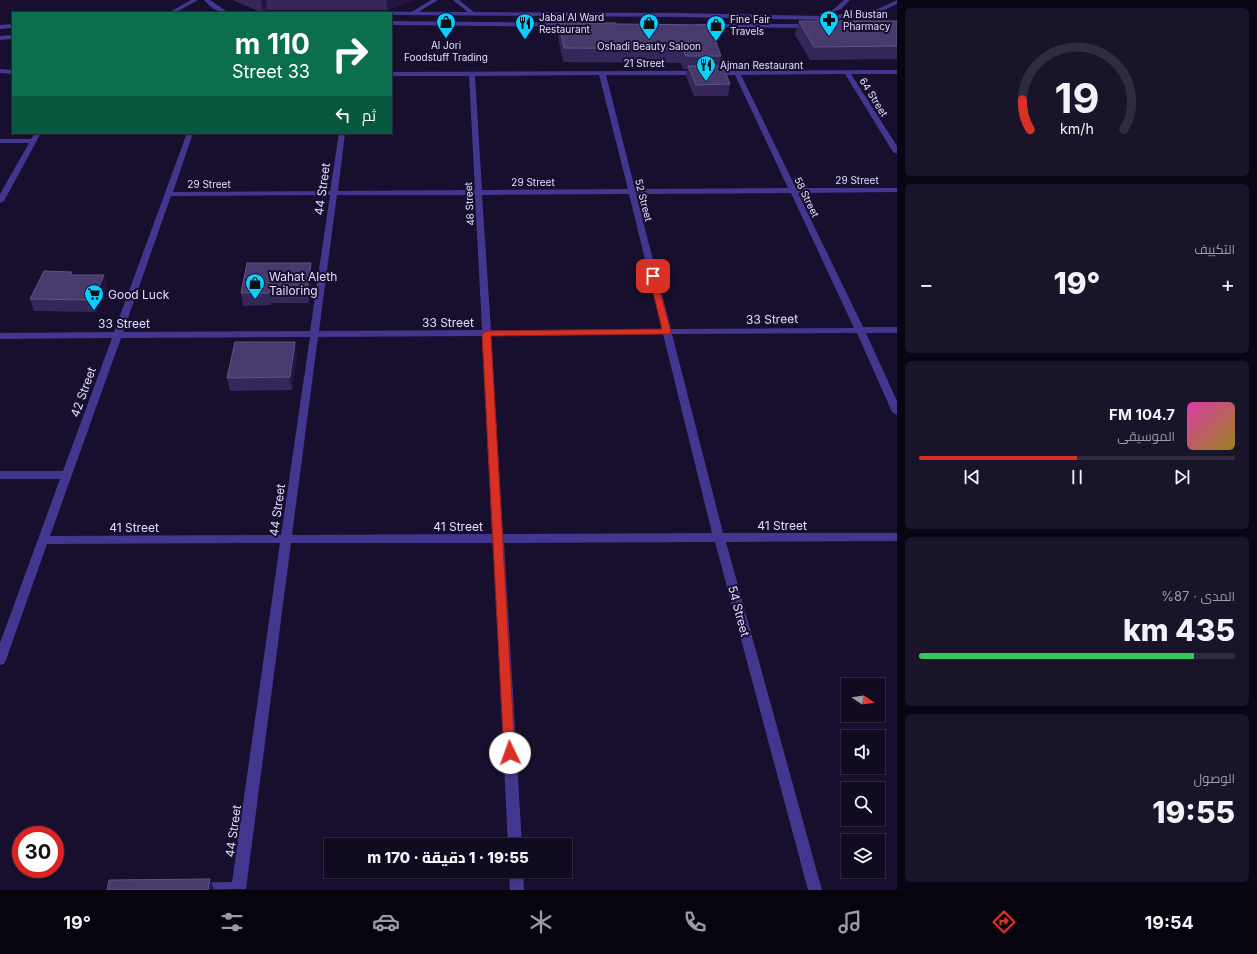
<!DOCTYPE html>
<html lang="ar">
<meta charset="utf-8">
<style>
:root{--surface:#110b22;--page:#1a142a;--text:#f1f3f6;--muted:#9c9ba5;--line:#302b40;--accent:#d93025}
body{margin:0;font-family:Inter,Cairo,sans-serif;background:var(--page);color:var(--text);direction:rtl;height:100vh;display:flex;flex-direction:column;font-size:15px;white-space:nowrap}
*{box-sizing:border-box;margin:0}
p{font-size:13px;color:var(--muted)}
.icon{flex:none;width:22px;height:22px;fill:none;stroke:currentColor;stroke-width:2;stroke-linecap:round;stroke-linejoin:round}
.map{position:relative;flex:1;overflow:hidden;direction:ltr}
.drawer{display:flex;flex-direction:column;gap:8px;padding:8px;background:#090613;width:360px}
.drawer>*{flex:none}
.hud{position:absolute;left:12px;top:12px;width:380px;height:122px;border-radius:0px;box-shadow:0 1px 3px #0004,0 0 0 1px var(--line);direction:rtl;background:#0b6e4f;color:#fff;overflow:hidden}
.needle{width:26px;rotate:103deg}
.tools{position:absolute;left:841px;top:678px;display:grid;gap:8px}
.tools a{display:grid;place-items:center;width:44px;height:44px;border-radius:0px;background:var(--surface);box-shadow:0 1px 3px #0004,0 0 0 1px var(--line);font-size:20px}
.speed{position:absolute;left:12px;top:826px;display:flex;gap:8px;font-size:20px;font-weight:700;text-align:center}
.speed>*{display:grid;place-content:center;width:52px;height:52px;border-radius:50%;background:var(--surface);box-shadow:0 1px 3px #0004,0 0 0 1px var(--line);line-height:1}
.speed .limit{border:6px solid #d22;background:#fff;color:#111}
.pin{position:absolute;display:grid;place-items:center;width:34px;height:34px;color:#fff;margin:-17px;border-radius:8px;box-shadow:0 2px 6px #0006}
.me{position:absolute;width:44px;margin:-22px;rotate:357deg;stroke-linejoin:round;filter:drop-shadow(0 0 3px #0008)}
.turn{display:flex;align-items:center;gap:14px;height:84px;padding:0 16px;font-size:18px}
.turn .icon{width:52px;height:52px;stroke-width:2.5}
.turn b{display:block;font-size:28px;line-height:34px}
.then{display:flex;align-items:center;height:38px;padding:0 16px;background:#0003;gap:8px;font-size:15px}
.big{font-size:30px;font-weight:800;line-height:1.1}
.drawer .card{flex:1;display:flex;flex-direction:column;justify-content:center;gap:6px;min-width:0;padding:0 14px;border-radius:6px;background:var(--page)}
.drawer .dial{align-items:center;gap:0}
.dial svg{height:104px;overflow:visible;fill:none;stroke:var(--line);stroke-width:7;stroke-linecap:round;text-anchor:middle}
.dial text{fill:var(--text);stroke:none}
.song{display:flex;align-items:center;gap:12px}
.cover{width:48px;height:48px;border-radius:6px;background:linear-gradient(135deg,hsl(320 70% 55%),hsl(50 70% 35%))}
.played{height:4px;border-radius:2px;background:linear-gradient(90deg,var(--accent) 50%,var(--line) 50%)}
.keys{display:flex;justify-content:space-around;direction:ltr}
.heat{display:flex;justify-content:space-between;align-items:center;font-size:22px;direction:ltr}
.charge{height:6px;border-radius:3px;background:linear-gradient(90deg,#34c759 87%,var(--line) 0)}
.trip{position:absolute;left:324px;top:838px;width:248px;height:40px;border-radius:0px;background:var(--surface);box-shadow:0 1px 3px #0004,0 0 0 1px var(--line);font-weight:800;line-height:40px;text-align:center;direction:rtl}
.dock{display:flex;height:64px;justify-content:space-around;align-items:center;background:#07040e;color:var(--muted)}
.dock .icon{width:28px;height:28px}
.dock .on{color:var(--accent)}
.dock b{font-size:18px;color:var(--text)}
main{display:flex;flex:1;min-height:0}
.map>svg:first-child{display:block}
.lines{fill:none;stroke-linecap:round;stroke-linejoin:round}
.minor{fill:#42368f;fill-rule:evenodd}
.tertiary{fill:#42368f;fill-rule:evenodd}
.wall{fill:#36275b}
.shaded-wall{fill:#221541}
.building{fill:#483a6d;stroke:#605384}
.route{fill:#d93025;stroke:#8d1f18}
.labels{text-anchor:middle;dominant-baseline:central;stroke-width:4;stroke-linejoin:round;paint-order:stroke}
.far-poi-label{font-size:10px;fill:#e2dbff;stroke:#170f2d;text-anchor:start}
.far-street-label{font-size:10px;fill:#e2dbff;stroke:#170f2d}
.street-label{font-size:12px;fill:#e2dbff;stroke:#170f2d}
.poi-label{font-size:12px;fill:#e2dbff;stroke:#170f2d;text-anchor:start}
</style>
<main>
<section class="drawer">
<div class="card dial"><svg viewBox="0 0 100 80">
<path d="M14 69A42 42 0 1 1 86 69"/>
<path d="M14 69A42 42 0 0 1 8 46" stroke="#d93025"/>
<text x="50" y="56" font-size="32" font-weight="700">19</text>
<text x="50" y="72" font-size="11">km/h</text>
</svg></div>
<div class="card"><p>التكييف</p>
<div class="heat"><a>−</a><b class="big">19°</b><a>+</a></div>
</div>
<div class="card">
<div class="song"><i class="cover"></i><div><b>104.7 FM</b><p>الموسيقى</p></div></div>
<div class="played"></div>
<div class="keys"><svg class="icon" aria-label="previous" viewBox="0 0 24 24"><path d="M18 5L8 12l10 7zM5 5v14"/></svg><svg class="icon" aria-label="pause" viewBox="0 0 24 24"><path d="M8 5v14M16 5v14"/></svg><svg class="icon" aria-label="next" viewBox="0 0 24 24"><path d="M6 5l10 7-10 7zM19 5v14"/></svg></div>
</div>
<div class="card"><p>المدى · 87%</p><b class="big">435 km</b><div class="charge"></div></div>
<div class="card"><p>الوصول</p><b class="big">19:55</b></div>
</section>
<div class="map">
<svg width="897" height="890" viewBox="0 0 897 890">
<rect width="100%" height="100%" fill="#170f2d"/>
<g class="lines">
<g class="minor">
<path d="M191,0H198L175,13H168Z"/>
<path d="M204,0H210L229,13C218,13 211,8 204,0Z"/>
<path d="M431,0H438L415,14L410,13Z"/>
<path d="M453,0H459L475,13L470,14Z"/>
<path d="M0,69L13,70V74L0,73Z"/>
<path d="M897,70V74H851L897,146V154L893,152L845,74L741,75L796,188H897V192L798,193L863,327H897V333H866L897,401V415L892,412L857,333L672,334L723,533H897V541L726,542L822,890H808L715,542L504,543L522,845H508L493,543H291L246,889L173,890L175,885L180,883L232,882L280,543L47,544L6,660L4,664L0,665V643L60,479H0V471H63L112,338L0,339V333L114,332L187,133H193L173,192L330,191L339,133H345L338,191L475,190L469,76H391V72ZM599,75L628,189L482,190L475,76ZM606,75H735L788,188L635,189ZM791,193L854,328L671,329L636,194ZM629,194L662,329L491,330L482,195ZM330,195L310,331L123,332L171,196ZM337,195H475L482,330L319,331ZM663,334L712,533L503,534L491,336ZM482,336L492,534L292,535L318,337ZM310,337L281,535L50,536L121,338Z"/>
<path d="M35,133H41L4,201L0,203V194L29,143H0V139H31Z"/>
<path d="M509,871H523L524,890H510Z"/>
</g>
<g class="tertiary">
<path d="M844,0H850L841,9L824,16L864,12L878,9L897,0V4L882,11L864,16L827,20L681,17L391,15V13H264L267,11L681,13L820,16V14L834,9Z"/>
<path d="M391,21L571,23L574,25L571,27L391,25Z"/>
<path d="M13,24V28L0,29V25Z"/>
<path d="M697,24H811L814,26L811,28L695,27V25Z"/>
<path d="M13,35V39L0,40V36Z"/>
</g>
</g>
<g class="wall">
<path d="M232,0H415L387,10H267L263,13Z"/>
<path d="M799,21H897V59L810,60L795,35Z"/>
<path d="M559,23L721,56L719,66L730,84L728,96H694L686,76L688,69H683L681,63L563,62L558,36Z"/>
<path d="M73,275L107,288L96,312L34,311L30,299Z"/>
<path d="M312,275L309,303H271V305L243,306L241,293Z"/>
<path d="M295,342L297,354L292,390L230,391L227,378Z"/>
</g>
<g class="shaded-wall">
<path d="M261,0H266L267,10L263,13Z"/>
<path d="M386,0H415L387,10Z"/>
<path d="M311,263L312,275L309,303L307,291Z"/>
<path d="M104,275L107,288L96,312L93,300Z"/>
<path d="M295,342L297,354L292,390L290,377Z"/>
<path d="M210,879L214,890H208Z"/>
</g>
<g class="building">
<path d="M799,21H897V46L814,47Z"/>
<path d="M559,23H616V24L710,25L721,56H686L683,49L564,48Z"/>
<path d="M688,66H723L730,84L696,85Z"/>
<path d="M247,263H311L307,291H269V293H241Z"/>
<path d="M44,271L72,272L70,275H104L93,300L30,299Z"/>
<path d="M235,342H295L290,377L227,378Z"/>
<path d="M210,879L208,890H107L109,880Z"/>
</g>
<path class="route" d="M653,273L656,276L671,332L670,334L491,336L515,753L514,757L510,759L505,757L504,753L482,334L486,331L662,329L649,276Z"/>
<defs>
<symbol id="pharmacy-pin" viewBox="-11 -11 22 30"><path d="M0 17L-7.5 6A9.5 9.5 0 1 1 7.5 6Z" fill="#07d0ff" stroke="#170f2d"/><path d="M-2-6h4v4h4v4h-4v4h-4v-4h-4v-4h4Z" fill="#111"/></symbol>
<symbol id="shop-pin" viewBox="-11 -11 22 30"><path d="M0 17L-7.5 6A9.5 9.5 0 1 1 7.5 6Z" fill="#07d0ff" stroke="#170f2d"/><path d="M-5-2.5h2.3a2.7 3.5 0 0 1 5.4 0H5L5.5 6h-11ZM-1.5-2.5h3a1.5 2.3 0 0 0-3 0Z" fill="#111"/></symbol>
<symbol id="restaurant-pin" viewBox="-11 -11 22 30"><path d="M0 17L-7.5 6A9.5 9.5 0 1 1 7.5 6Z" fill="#07d0ff" stroke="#170f2d"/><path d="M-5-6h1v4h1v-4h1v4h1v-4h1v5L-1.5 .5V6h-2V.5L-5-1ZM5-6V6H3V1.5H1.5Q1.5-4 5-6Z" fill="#111"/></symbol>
<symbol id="supermarket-pin" viewBox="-11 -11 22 30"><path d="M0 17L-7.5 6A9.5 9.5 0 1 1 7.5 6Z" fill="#07d0ff" stroke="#170f2d"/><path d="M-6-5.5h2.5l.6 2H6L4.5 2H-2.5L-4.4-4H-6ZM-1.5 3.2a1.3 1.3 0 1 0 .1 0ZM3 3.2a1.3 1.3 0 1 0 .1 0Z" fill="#111"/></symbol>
</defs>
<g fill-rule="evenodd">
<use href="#pharmacy-pin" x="818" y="9" width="22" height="30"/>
<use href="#shop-pin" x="435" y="11" width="22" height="30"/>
<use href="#restaurant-pin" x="514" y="12" width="22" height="30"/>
<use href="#shop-pin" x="638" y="12" width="22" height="30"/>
<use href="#shop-pin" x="705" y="14" width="22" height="30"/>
<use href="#restaurant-pin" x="695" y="54" width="22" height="30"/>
<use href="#shop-pin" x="244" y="272" width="22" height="30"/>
<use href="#supermarket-pin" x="83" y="283" width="22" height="30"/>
</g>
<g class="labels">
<g class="far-poi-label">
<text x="843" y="14">Al Bustan<tspan x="843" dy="12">Pharmacy</tspan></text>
<text x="539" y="17">Jabal Al Ward<tspan x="539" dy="12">Restaurant</tspan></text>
<text x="730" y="19">Fine Fair<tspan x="730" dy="12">Travels</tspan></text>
<text x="446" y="45" text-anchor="middle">Al Jori<tspan x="446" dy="12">Foodstuff Trading</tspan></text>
<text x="649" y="46" text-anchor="middle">Oshadi Beauty Saloon</text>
<text x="720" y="65">Ajman Restaurant</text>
</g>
<g class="far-street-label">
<text x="644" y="63">21 Street</text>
<text transform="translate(874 97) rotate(58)">64 Street</text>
<text x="857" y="180">29 Street</text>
<text x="533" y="182">29 Street</text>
<text x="209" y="184">29 Street</text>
<text transform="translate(807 197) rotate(64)">58 Street</text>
<text transform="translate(644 200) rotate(76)">52 Street</text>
<text transform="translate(469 204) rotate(-93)">48 Street</text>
</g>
<g class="street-label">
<text transform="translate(322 189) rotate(-82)">44 Street</text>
<text transform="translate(772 319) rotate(-1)">33 Street</text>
<text x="448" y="322">33 Street</text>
<text x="124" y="323">33 Street</text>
<text transform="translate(83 392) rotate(-70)">42 Street</text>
<text transform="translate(277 510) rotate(-82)">44 Street</text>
<text x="782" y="525">41 Street</text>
<text x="458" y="526">41 Street</text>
<text x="134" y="527">41 Street</text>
<text transform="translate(739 611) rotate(75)">54 Street</text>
<text transform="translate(233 831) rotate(-82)">44 Street</text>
</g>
<g class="poi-label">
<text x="269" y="276">Wahat Aleth<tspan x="269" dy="14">Tailoring</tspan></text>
<text x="108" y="294">Good Luck</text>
</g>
</g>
</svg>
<div class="tools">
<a><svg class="needle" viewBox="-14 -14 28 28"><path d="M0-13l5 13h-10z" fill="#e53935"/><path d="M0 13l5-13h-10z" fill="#9c9ba5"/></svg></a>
<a><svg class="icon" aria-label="sound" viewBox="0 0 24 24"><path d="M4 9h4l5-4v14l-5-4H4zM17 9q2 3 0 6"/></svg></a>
<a><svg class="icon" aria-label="search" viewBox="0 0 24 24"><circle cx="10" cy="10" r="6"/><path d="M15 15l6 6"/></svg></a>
<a><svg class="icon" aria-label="layers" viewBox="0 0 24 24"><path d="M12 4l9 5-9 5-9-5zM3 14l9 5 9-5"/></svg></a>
</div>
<div class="speed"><div class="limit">30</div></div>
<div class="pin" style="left:653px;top:276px;background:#d93025"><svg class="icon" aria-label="arrive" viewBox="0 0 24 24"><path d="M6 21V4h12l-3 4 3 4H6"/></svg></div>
<svg class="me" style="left:510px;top:753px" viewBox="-20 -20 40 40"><circle r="19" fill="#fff"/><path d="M0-13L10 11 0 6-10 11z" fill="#d93025"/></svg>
<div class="trip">19:55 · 1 دقيقة · 170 m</div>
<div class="hud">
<div class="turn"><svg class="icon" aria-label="right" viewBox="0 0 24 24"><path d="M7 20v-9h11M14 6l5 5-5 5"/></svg><div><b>110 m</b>33 Street</div></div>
<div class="then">ثم<svg class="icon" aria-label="left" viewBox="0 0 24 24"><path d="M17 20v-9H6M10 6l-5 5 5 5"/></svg></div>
</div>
</div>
</main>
<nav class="dock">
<b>19:54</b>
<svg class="icon on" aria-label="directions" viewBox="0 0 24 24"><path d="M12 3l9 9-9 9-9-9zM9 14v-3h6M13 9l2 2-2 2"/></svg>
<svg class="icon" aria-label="music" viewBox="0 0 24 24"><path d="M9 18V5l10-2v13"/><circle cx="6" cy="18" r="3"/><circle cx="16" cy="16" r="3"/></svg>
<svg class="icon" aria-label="phone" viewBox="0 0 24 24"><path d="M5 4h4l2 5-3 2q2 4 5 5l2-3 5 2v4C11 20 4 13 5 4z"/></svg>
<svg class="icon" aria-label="climate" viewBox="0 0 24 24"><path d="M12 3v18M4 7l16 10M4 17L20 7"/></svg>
<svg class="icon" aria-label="car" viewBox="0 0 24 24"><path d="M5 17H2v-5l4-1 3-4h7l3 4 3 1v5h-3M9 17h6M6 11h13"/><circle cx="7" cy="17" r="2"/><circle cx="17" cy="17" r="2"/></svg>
<svg class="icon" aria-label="filters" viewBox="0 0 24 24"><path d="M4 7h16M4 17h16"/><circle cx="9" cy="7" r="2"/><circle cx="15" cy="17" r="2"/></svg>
<b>19°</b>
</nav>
